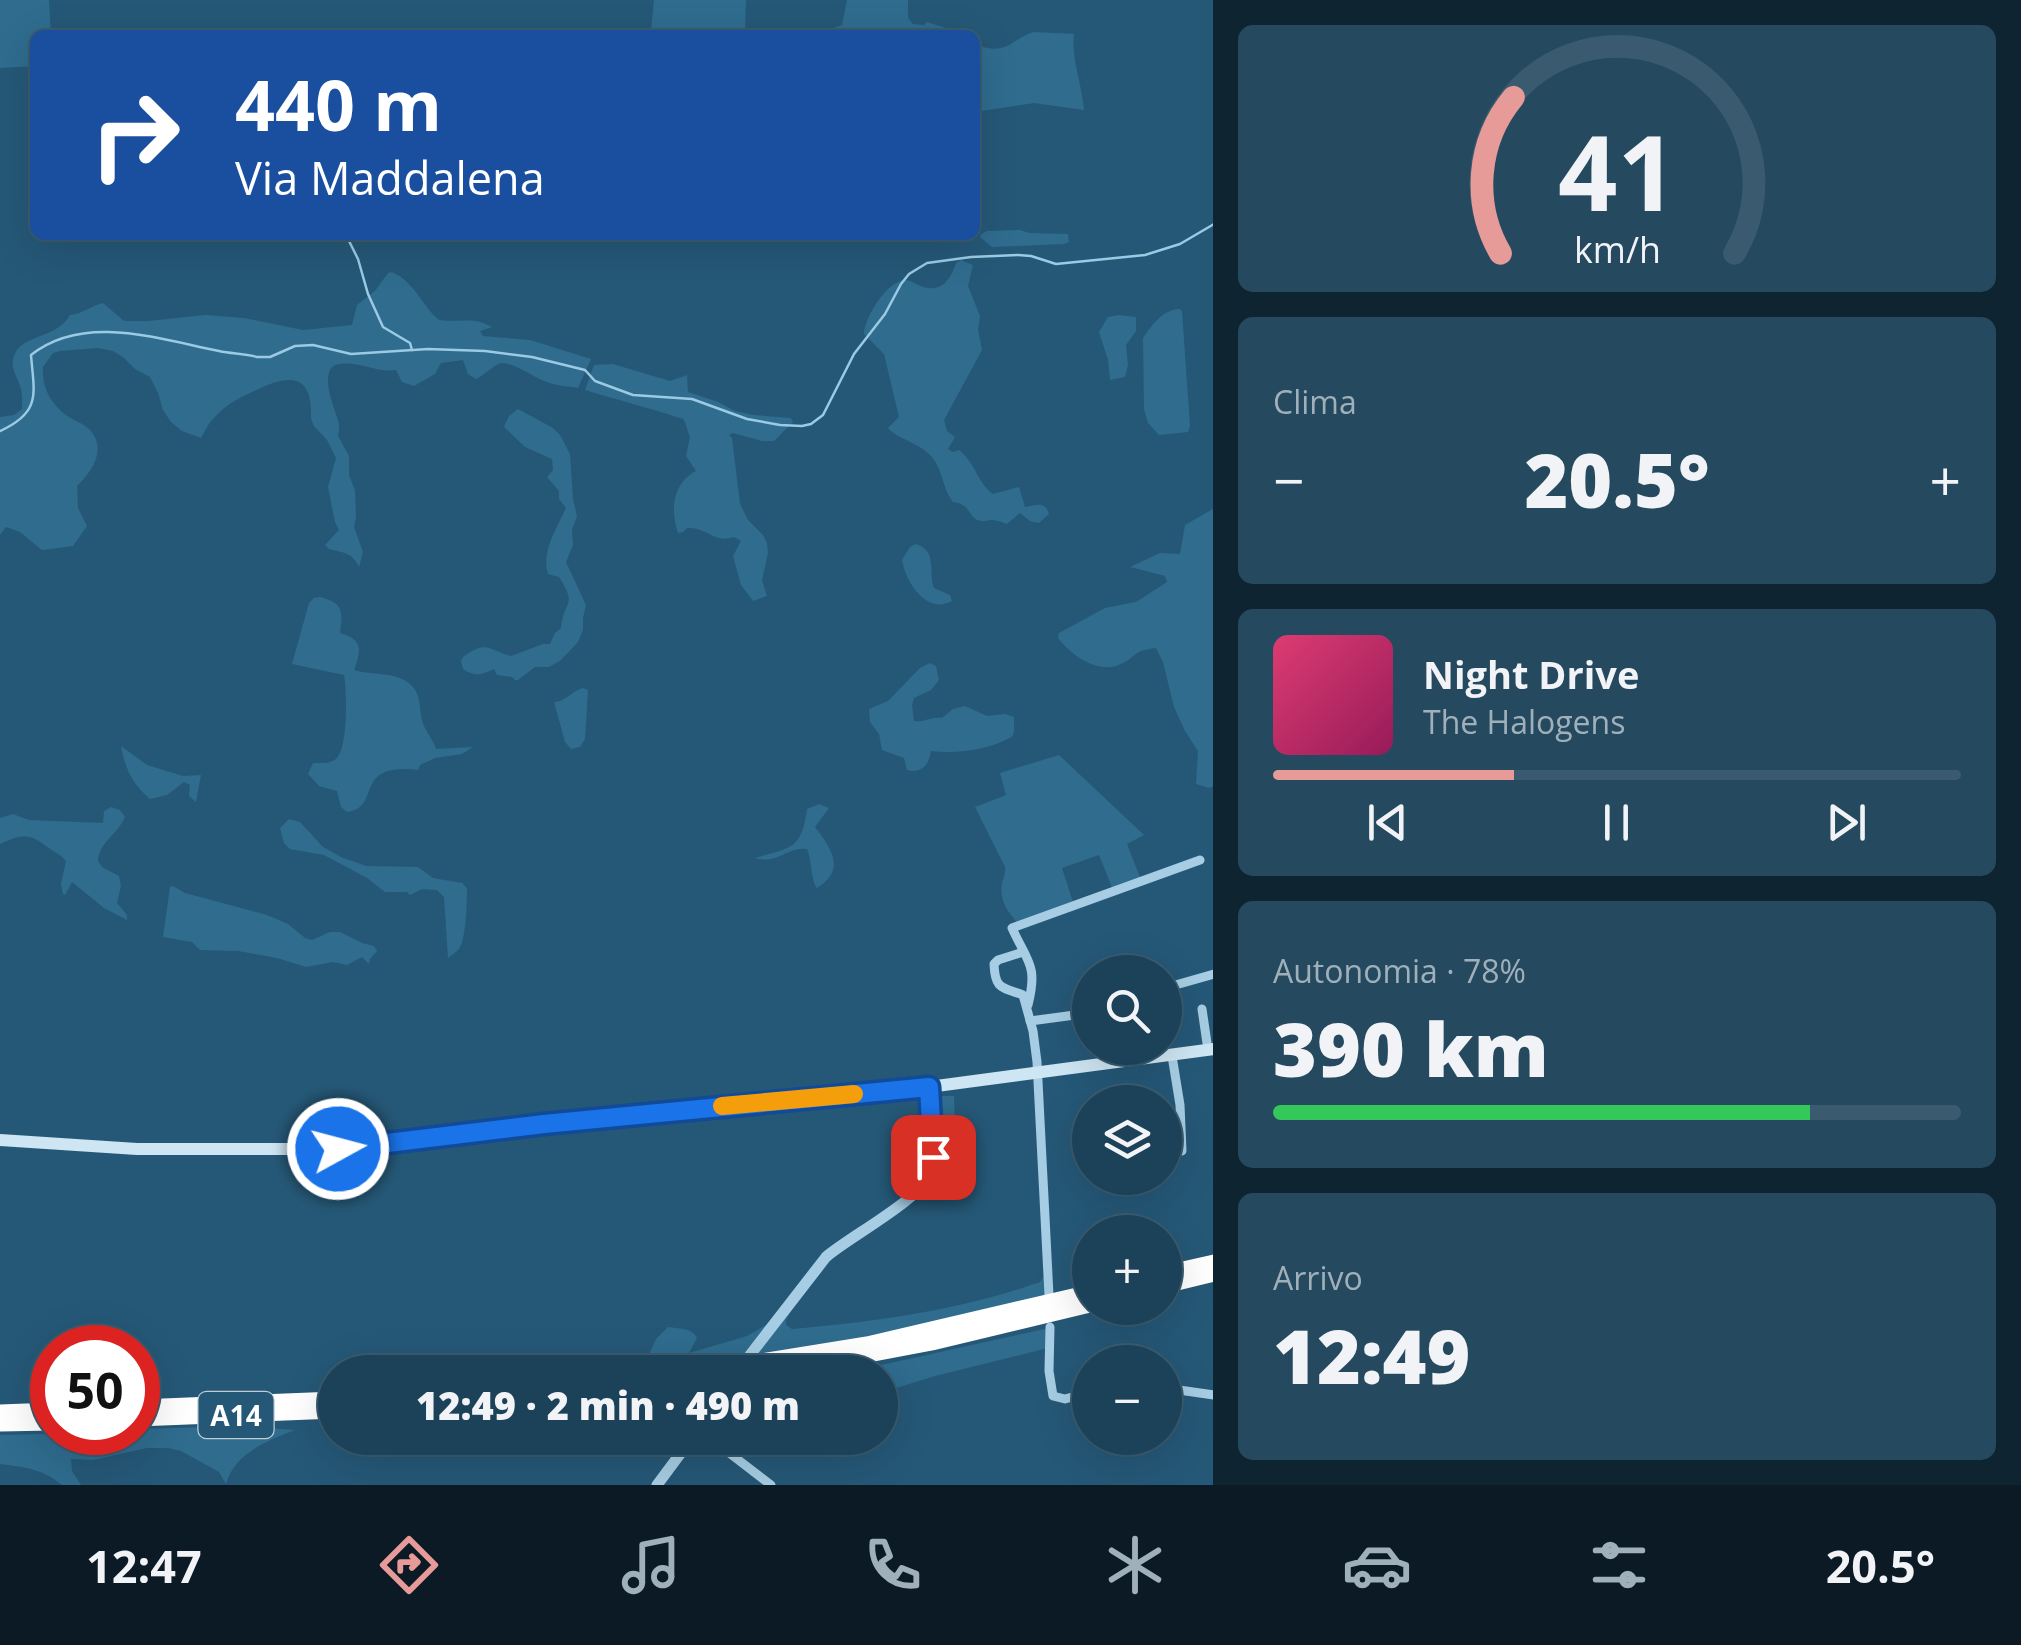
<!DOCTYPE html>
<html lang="it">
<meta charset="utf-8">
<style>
:root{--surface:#1c4259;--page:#25495f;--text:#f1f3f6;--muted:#a0b0ba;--line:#3a5b6f;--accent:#e69b98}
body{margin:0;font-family:"Open Sans",sans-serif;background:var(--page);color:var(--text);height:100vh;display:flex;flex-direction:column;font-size:38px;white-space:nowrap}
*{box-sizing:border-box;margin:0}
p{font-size:32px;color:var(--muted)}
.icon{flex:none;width:55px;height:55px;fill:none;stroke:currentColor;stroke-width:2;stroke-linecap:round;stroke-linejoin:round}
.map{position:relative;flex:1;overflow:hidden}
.panel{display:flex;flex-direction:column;gap:25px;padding:25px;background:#0f2431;width:808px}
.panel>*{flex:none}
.hud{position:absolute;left:30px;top:30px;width:950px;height:210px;border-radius:15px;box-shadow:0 10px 40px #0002,0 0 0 2px var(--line);background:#1a4fa0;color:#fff;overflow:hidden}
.fabs{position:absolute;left:1072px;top:955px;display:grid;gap:20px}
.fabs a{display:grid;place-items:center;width:110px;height:110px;border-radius:50%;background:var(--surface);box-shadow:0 10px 40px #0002,0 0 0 2px var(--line);font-size:50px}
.speed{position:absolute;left:30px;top:1325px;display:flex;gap:20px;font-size:50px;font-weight:700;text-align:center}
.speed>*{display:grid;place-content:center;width:130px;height:130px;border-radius:50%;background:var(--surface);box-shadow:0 10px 40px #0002,0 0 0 2px var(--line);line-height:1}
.speed .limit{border:15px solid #d22;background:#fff;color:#111}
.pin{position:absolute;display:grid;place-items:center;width:85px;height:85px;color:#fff;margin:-42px;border-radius:20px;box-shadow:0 5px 15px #0006}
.me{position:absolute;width:110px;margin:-55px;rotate:83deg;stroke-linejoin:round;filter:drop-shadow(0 0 8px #0008)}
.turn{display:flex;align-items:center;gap:35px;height:210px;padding:0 40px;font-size:45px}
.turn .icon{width:130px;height:130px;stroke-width:2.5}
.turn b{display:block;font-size:70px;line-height:85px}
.big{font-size:75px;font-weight:800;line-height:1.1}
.panel .card{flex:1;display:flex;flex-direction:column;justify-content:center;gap:15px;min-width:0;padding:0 35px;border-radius:15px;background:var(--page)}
.panel .dial{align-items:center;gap:0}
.dial svg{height:260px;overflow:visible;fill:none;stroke:var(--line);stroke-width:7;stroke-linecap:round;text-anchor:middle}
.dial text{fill:var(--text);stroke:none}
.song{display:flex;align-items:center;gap:30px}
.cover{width:120px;height:120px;border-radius:15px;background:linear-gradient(135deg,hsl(340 70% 55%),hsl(330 70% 35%))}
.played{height:10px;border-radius:5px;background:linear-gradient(90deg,var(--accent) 35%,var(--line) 35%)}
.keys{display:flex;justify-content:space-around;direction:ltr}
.heat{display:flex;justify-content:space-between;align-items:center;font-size:55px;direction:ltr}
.charge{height:15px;border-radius:8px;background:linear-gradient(90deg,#34c759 78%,var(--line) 0)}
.trip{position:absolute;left:318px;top:1355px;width:580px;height:100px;border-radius:50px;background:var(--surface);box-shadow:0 10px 40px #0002,0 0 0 2px var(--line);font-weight:800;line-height:100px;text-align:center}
.dock{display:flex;height:160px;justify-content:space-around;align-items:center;background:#0b1a24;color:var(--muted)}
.dock .icon{width:70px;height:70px}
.dock .selected{color:var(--accent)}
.dock b{font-size:45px;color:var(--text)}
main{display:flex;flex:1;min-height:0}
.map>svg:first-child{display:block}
.green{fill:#2f6c8e}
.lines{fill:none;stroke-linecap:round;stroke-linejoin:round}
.stream{stroke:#9acae4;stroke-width:2.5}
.minor{stroke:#a6cde3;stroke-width:9}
.tertiary{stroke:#a6cde3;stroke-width:11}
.secondary{stroke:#cee5f3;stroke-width:12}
.motorway{stroke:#fff;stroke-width:15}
.route-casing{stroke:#114b97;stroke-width:25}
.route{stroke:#1a73e8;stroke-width:18}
.slow{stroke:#f59e0b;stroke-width:18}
.labels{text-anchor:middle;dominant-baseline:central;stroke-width:10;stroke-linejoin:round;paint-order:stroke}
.shield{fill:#255877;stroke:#becdd6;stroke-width:2.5}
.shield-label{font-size:28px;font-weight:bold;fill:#fff}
</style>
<main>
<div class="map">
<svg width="1214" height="1485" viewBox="0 0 1214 1485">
<rect width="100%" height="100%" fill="#255877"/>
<g class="green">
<path d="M0,0H49L51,35H35V66L0,68Z"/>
<path d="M654,0H746L745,33L831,29L842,25L847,0H908V18L913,24L924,25L927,22L968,35H740L651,30Z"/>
<path d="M1034,32L1074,34C1071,59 1082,84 1084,110L1034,103L975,112V37L983,47C1009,54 1013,38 1034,32Z"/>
<path d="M1020,230L1029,233L1068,234L1069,242L1064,244L992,247L980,237L981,234L987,231Z"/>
<path d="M961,260L973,265L968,286L980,316L978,330L982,350L944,420L947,431L955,437L948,449L953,452L959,450C977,465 978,484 993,494L1019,487L1025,507C1036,505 1045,501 1049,514L1039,523L1030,521L1020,513L1007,524C1001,522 997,520 990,520C987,520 984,522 981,521C968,519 972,504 953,502C942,488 943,469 931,456C918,442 899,440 888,428L899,417L884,354L864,334C864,318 888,279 906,280C914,281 921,288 929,288C945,290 952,275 956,263Z"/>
<path d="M392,272C415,282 422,306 439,320C461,323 473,316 492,327L480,331L483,336L530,340L591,359L578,388C567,386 557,386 547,382C532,377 518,364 502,363C496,363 485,375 476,379L468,374L463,360L441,363L435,374L414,386L402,382L396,370C377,373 359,361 339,364C317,368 334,407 338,420C340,426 339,430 338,436L349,456V475L355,490L356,517L354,527L363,552L359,567C352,552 344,553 329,549L325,545L339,530L335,522L328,487L336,458L327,440L314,426L311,419C313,372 289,374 254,391C239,398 225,405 214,418C208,424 205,431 201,438L182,431L171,422L163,410L158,393L150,377L135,369L123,357L113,351L98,348L60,351L53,353L43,367C42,385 48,399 61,411C69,419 81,422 89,429C108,449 92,471 77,486L78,508L87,526L73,546L42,550L20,532L6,527L0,535V548V417L14,415L22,409C22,401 23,393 20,386C16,374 10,368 14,356C21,334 57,339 70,315C82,314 91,306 103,303L124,321H148L206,315L244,318L303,330L352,325L357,305L375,291L388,273Z"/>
<path d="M1179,309L1182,311L1190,426L1188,432L1159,435L1148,423L1144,409L1143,338C1152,325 1162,310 1179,309Z"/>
<path d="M1119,315L1136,317V331L1126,345L1128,365L1125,377L1110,380L1108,360L1099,332L1108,317Z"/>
<path d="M613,364L670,381L687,375L688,392L718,402L735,411L753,415L791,418L793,422L774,441H762L733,433L729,435L732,438L740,504L748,520L763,535L767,543L768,553L762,580L767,596L753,601L741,585L733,556L741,541L734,537C714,544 708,527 687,528L683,532L678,533C670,509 673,483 696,471L686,456L690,437C687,431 687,425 683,419C650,408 618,400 585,390L594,365Z"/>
<path d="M518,409L553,428L560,435L570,454L573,499L577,516L572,530L573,545L566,562L586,605L583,618V630L578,642L560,661L549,667H535L518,680H515L512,677L497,675L494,669C482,675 475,677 463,669L461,661L463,657C487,639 488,650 511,656L543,644H550L555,633L561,628C564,599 578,607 559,577L548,574C541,551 557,528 566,508L559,499V491L547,477L553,470L552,459L525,447L504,427L509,416Z"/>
<path d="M1213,509L1214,786L1209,788L1196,784L1198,751L1185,731L1174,707L1163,662L1156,648C1130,651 1139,656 1121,664C1098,675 1071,655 1058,638L1059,633L1105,608L1136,602L1167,582L1165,576L1130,567L1160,553L1180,554L1185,525Z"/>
<path d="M916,544C938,551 928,572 934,588L950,595L952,601C927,615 906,583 902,560L910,547Z"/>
<path d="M320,597C343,603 343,610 340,633C364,640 361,650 354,670C369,675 387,672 402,679C426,690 416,711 425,728C429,736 433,740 436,749L473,747L462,754L435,758L420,765L418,770C351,762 383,808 347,812L341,807L337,791L319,786L308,774L313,763C321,763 331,764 337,758C348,746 347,691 344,675L292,664L309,603L314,598Z"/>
<path d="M930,663L936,666L939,680L931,690L914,698L912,705L914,721C923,723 932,716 942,718L953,709L965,706L987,716L1005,714L1014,717V732L1012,737C987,750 959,754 931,751C929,764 922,774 907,770L904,758L882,750L879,734L870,722L869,709L888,701L920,668Z"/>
<path d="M583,688L588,690L585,739L580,747L571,749L565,742L554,702C566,702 571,691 583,688Z"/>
<path d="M121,746L147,765L183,776L201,775L196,802L189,796L190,785L184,782L167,795L150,799C132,784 125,768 121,746Z"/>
<path d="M1059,755L1144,835L1127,844L1141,880L1113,890L1099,855L1062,868L1074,905L1018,923C1008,913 999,900 1002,884C1003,878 1006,873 1005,867L975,807L1006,795L1000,773Z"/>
<path d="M819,804L829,808L815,827C832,849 846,870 817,888C811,881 812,861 807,849C787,846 778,865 755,858C791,847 801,851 807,809Z"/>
<path d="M111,807L120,810L125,817C118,834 99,842 98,861L102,867L119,876L121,886L117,903L127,915V920L104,908L72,882L65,895L63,894L61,884L66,861C60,854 54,852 46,846C27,832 21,835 0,844V818L13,814L29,820L103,823L104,811Z"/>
<path d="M289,819L300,822L323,847L341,857L366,866L418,867L433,878L462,883L467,888C467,900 466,938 460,947C458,951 452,955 448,958L444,897L437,890L422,889L410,895L407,892H385L367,878L324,855L290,849L284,843L280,828Z"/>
<path d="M173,886L185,893L267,915L288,924L305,938L312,940L330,932H340L362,943L374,946L377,951L370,959L369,964L362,957L347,965L333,962L306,967L277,958L238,951L200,950L192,942L163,937L170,887Z"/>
<path d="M935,1096H954L955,1125L966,1124L971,1172L941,1175Z"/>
<path d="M1045,1274L1046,1296L884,1334L751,1358L796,1303L786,1320V1325L792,1329C876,1322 961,1310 1040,1282Z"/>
<path d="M769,1323L744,1358L725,1360L715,1358L622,1372H417C484,1369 552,1372 619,1368L628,1359L648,1357L656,1339L668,1327C678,1329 692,1327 697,1338L689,1353L747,1336Z"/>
<path d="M1049,1328L1048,1348L935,1376L880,1393V1372H850Z"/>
<path d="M237,1426L295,1430C268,1440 234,1454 226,1484L219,1472L181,1451L168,1448H147L93,1460L71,1459L72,1471L81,1485H62C44,1469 23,1467 0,1464V1435L138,1432V1429Z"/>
</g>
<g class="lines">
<g class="stream">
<path d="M346,235L358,259L368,294L383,327L410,343L412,350"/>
<path d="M0,431C42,412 34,393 31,355C84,313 159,339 219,351C232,354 244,353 257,357H270L295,346L313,345L351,354L428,349L485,351L532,357L585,370L595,381L633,395L692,399L747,419L780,425L802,426L811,424L823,415L854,354L885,314L901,284L909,274L927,263L971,257L1018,255L1031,256L1056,264L1145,255L1180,244L1214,224"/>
</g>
<g class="minor">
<path d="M1023,952L998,960L994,964C995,989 1001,987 1023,995L1033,1031L1037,1062L1049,1295"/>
<path d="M1165,988L1214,974"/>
<path d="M1028,1005C1038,965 1028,963 1012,928L1200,860"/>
<path d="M1202,1009L1208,1050"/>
<path d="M1030,1021L1090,1013"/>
<path d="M1172,1056L1180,1105L1182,1151"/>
<path d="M1050,1327L1049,1371L1053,1396L1065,1399L1090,1392"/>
<path d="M1165,1388L1214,1395"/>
<path d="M717,1438L728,1452L771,1485"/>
</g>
<g class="tertiary">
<path d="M750,1355L826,1257C849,1237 923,1198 930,1173C937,1147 931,1114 929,1087"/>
<path d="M657,1485L692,1438"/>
</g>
<path class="secondary" d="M0,1140L137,1149H338L544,1123L929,1087L1214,1049"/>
<g class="motorway">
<path d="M1165,1273L1214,1262"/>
<path d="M1165,1286L1214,1274"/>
<path d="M693,1372L867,1344L1090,1292"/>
<path d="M779,1372L932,1343L1090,1305"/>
<path d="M138,1407L335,1399"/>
<path d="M0,1412L52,1410"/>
<path d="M138,1419L335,1411"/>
<path d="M0,1424L52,1423"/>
</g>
</g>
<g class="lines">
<defs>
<path id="route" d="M338,1149L544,1124L929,1087L933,1157"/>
</defs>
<use href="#route" class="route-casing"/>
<use href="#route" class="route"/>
<path class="slow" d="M722,1106L854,1094"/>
</g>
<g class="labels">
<rect class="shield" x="198.5" y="1392" width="75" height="46" rx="8"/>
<g class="shield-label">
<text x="236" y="1415">A14</text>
</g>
</g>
</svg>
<div class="fabs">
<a><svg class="icon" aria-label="search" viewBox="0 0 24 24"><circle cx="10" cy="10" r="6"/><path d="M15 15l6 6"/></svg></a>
<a><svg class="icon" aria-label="layers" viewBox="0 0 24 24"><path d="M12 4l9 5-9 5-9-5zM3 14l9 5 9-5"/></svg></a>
<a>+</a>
<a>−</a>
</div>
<div class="speed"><div class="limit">50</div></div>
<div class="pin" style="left:933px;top:1157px;background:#d93025"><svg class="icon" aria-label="arrive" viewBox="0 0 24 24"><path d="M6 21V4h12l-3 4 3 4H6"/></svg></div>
<svg class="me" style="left:338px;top:1149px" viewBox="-20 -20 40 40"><circle r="17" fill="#1a73e8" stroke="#fff" stroke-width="3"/><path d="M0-11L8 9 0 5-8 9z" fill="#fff"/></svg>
<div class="trip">12:49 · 2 min · 490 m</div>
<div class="hud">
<div class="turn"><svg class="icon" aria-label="right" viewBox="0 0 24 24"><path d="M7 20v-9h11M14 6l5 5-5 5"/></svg><div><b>440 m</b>Via Maddalena</div></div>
</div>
</div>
<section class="panel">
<div class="card dial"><svg viewBox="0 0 100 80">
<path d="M14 69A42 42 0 1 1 86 69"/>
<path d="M14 69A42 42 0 0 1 18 21" stroke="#e69b98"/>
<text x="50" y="56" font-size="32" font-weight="700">41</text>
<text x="50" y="72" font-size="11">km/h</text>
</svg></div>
<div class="card"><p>Clima</p>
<div class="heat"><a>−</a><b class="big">20.5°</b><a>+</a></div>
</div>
<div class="card">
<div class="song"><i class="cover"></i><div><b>Night Drive</b><p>The Halogens</p></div></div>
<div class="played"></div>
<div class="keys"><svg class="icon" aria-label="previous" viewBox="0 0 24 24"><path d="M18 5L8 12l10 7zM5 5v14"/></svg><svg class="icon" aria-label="pause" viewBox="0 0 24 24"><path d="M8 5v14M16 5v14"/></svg><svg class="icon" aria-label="next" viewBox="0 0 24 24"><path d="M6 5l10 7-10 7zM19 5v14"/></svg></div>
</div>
<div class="card"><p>Autonomia · 78%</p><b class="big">390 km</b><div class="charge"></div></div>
<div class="card"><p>Arrivo</p><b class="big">12:49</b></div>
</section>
</main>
<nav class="dock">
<b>12:47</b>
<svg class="icon selected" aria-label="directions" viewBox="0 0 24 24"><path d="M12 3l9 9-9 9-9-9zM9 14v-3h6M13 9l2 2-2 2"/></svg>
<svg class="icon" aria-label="music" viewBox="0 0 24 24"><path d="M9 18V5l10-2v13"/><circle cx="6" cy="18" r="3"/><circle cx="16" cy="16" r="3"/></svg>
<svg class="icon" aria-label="phone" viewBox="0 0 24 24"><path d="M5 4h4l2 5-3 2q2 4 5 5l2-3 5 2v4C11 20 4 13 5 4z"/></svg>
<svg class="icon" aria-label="climate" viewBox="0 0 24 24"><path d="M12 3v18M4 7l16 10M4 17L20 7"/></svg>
<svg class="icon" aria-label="car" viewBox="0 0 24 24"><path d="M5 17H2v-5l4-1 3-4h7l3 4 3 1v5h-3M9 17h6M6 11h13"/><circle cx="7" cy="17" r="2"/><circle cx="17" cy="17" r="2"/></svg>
<svg class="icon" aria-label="filters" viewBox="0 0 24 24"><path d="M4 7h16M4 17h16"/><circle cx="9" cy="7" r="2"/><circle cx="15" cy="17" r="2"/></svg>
<b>20.5°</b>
</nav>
